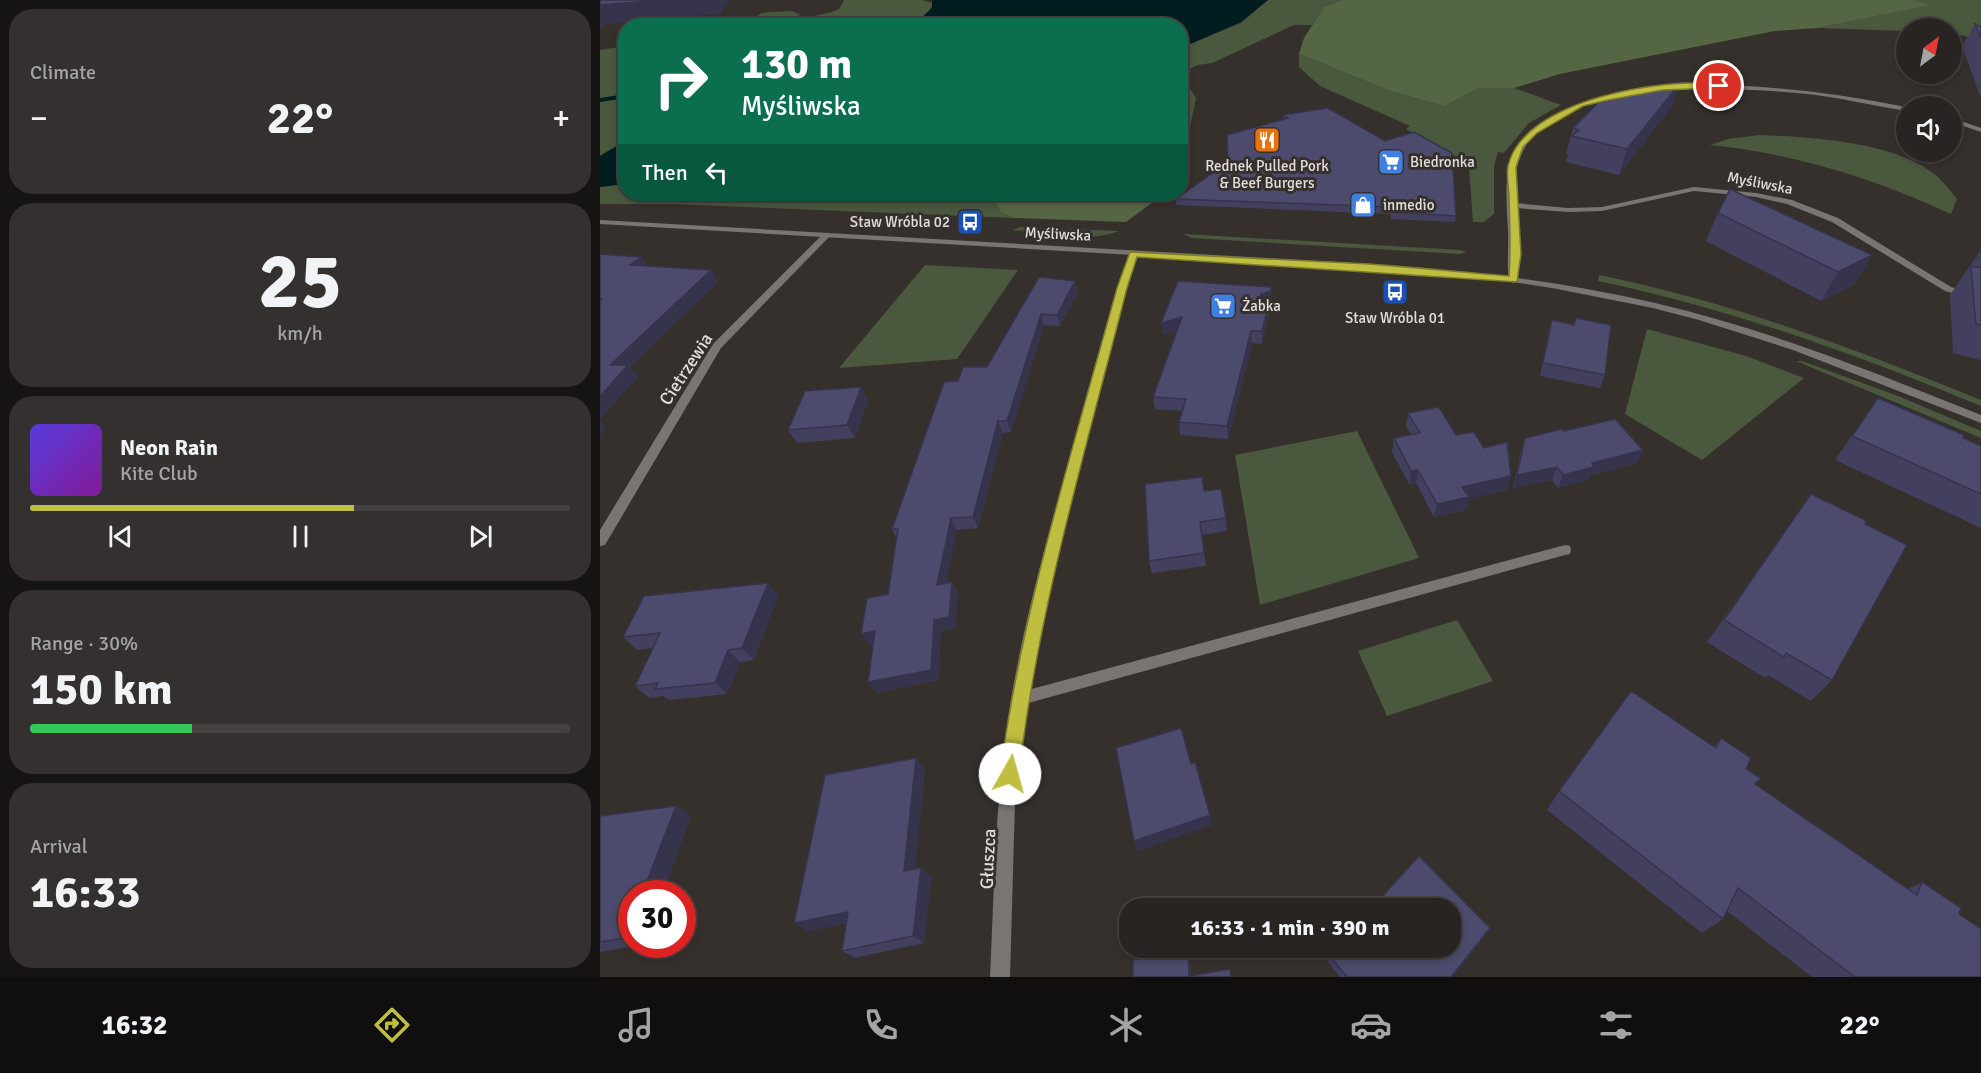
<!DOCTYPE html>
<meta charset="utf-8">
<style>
:root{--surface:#282422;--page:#34302f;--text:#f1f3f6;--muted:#a5a4a5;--line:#444140;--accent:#bfbe41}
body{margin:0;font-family:Signika,sans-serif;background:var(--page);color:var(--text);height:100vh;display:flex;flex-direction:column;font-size:22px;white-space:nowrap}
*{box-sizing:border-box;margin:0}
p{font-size:20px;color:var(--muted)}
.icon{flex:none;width:33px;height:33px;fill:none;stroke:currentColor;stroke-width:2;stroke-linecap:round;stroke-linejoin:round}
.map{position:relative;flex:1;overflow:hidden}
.sheet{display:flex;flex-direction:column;gap:9px;padding:9px;background:#161413;width:600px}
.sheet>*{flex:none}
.banner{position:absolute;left:18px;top:18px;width:570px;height:183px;border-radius:24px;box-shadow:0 3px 9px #0003,0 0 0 2px var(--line);background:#0b6e4f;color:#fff;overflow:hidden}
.needle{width:39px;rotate:32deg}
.fabs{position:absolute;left:1296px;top:18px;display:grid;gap:12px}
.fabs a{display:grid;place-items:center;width:66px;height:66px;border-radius:50%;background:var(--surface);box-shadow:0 3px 9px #0003,0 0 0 2px var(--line);font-size:30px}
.speed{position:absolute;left:18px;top:880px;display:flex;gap:12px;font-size:30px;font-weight:700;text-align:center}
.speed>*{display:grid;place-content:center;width:78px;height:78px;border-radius:50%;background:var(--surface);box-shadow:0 3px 9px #0003,0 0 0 2px var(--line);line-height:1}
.speed .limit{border:9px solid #d22;background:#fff;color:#111}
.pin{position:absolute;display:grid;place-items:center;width:51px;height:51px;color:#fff;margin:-26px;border:3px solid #fff;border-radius:50%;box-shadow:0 2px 6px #0007}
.me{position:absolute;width:66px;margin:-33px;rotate:7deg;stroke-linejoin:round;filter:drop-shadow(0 0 4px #0008)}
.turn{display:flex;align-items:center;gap:21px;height:126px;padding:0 24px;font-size:27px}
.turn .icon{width:78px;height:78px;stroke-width:2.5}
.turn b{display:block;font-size:42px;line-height:51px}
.then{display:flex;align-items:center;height:57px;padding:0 24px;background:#0003;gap:12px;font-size:22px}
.big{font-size:45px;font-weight:800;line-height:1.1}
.sheet .tile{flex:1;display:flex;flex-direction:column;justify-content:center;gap:9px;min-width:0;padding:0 21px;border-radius:24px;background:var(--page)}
.sheet .dial{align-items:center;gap:0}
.dial b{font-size:78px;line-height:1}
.song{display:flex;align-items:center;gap:18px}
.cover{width:72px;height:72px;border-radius:9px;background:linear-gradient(135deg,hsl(250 70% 55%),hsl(290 70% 35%))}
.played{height:6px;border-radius:3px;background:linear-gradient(90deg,var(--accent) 60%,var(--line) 60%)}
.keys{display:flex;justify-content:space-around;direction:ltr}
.heat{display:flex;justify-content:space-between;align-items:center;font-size:33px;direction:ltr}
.charge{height:9px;border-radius:4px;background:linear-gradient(90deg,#34c759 30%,var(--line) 0)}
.trip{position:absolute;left:519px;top:898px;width:342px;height:60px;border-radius:24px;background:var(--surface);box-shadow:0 3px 9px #0003,0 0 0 2px var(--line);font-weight:800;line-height:60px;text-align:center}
.tabs{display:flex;height:96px;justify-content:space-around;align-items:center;background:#100e0e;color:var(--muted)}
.tabs .icon{width:42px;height:42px}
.tabs .selected{color:var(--accent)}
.tabs b{font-size:27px;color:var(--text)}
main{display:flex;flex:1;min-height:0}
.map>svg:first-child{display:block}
.green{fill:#4a583e}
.forest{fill:#556645}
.water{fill:#021d20}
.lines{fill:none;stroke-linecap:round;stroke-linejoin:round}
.stream{fill:#021d20;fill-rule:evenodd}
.minor{fill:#787573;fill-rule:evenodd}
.tertiary{fill:#787573;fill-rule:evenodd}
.wall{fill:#42405e}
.shaded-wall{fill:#36344c}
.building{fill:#4d4b6d;stroke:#36344c;stroke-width:1.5}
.route{fill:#bfbe41;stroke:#7c7c2a;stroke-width:1.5}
.labels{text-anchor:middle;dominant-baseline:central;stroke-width:6;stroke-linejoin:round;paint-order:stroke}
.far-poi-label{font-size:15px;fill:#e3dedd;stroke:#36302d;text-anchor:start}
.far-street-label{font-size:15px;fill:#e3dedd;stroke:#36302d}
.street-label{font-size:18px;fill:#e3dedd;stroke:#36302d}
</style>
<main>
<section class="sheet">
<div class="tile"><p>Climate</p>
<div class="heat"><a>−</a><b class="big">22°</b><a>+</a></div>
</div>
<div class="tile dial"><b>25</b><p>km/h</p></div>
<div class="tile">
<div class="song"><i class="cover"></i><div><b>Neon Rain</b><p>Kite Club</p></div></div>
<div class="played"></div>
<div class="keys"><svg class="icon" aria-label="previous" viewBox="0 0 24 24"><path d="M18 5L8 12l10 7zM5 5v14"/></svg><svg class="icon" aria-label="pause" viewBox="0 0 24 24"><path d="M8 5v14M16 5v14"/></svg><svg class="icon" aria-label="next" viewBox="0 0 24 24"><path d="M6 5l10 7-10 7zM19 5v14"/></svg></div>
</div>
<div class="tile"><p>Range · 30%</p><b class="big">150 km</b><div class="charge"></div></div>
<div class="tile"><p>Arrival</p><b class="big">16:33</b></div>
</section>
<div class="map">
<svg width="1381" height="977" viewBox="0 0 1381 977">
<rect width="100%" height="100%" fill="#36302d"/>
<g class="green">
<path d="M244,0H322L333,3C329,16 315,22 303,25L171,26L232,12L239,9Z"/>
<path d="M668,0H742L724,7L712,25H694L612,63L597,65L581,74L596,98L585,150L580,148V48L641,23Z"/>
<path d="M1314,0H1381V40L1352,33V28H1306V31L1218,28L1327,5Z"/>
<path d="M192,11L201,15L148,25H117L135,20L154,19L161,13L170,12Z"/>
<path d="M25,46V141L0,156V50Z"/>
<path d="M699,54L790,91L845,106L879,88H914L961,105L929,123L904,153L898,152L894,166V214L884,222H873L869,168L862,164L864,161L806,129L810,126L720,86L699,67Z"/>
<path d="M1160,135C1211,137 1300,142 1339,178C1345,184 1351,192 1357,199L1351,214C1273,178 1196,154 1110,145L1128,139Z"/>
<path d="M25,184L26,194H414L395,203L400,211L413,218L73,204H0V187Z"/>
<path d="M420,227L519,231C487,243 446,234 413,230Z"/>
<path d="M583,234L860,250L866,252L860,254L592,238Z"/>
<path d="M325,265L418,270L357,359L239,368Z"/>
<path d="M999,275C1132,302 1256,349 1381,400V406C1256,354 1131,309 998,281Z"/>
<path d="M1047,329L1146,356L1204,378L1102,460L1025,414Z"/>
<path d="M1196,361H1202L1298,396L1381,431V438Z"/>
<path d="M757,431L819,558L660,605L635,455Z"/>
<path d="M857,620L893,681L787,716L758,651Z"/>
</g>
<g class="forest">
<path d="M742,0H1314L1329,5L1218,28L1175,31L960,74L914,88H879L845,106L790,91L699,54L704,38L724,7Z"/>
<path d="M414,194H564L526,222L413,218L400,211L395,203Z"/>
</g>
<g class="water">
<path d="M332,0H668L641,22L581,48L580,26L303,25L317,22L332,8Z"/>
<path d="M25,141V184L0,187V156Z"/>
</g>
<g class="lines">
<path class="stream" d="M26,94V98L0,102V98Z"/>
<g class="minor">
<path d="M1095,84C1166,85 1236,93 1306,107V111C1276,106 1246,99 1216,95C1165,89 1115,88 1064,89L1061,87L1064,85Z"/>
<path d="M1015,94L1017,95V97C955,113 911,129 914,203L968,208L1002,207L1094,187L1156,193L1192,200L1238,218L1351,287L1381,295V301L1345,291L1232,222L1187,204L1156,197L1094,191L1002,211L968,212L915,208L918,252L917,280L913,283L910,282C906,269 909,246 908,231C907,211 905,190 908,171C917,121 972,105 1015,94Z"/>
<path d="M1352,118L1381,128V132L1352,122Z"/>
<path d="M223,234L230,236L121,348L5,545L0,546V530L113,344Z"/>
<path d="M534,251L538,254C521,305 508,357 495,408C469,502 446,595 428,690L965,545L970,546L971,550L970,554L965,555L425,704L415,802L410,977H390C394,895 395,813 406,732C419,638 445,546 471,454C489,387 506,319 530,254Z"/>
</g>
<path class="tertiary" d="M0,220L790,265C879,272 967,282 1055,303C1167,329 1274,372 1381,415V423L1193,350L1099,320L1053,308L952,288L899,280L790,270L0,224Z"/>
</g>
<g class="wall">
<path d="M1375,24L1381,27V98L1362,46Z"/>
<path d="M1072,106L1019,175L966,162L968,155L966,154L973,128Z"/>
<path d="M683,115L856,216L855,222L791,219V214L576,205V199L628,162L683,120Z"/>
<path d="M1118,213L1272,255L1255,284L1221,301L1106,241Z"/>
<path d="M1381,250V360L1353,353L1350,295Z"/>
<path d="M475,281L478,292L460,326L444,325L411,432L403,433L378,528L356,530L346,583L358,593L355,628L341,631L338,680L277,693L268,682L273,644L269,645L288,594L296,537L292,529L358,381L387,367Z"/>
<path d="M672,303L669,304V313L662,344L652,343L628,439L580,435L579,422L582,411L555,409L553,397L576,331L563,335Z"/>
<path d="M976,318L1005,375L1000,388L940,376L948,333L952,320L974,324Z"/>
<path d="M261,387L268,400L255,438L197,443L188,430Z"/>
<path d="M1278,398L1381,446V528L1235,460Z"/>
<path d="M808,413L856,435L907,490L869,498L866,510L834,517L816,483L809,484L792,452L794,438L811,435L806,426Z"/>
<path d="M964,431L1043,450L1037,463L990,476L988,480L958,488L952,480L913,488L921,451L925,438Z"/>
<path d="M604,491L626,518L627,531L602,535L606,566L552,573L549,561Z"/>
<path d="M1211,494L1265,524L1232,680L1211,701L1168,675L1165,678L1107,642Z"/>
<path d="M168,583L178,596L154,660L140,662L127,694L69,700L63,696L49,698L35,686L53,648L37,650L23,637Z"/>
<path d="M1121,738L1146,769L1155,784L1308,889L1322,882L1359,914L1381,977H1212L1127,911L1123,919L1102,933L947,810L959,791L1114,747Z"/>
<path d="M325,769L315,869L321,868L331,877L324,943L255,958L242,951L247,923L207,931Z"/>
<path d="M76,806L91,816L62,894H32V945H43L0,952V816Z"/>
<path d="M885,936L852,977H740L728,962L729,955Z"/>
</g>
<g class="shaded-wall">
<path d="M64,0H130L120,14L6,24L0,29V5Z"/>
<path d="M1081,82L1072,106L1019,175L1027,149Z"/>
<path d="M1272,255L1255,284L1221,301L1238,272Z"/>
<path d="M41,257L49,268L30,265Z"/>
<path d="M111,270L118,282L30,367L38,377L0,419V396L10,365Z"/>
<path d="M475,281L478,292L460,326L457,315Z"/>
<path d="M671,291L672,303L669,304V313L662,344L660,301L661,294Z"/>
<path d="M441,314L444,325L411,432L407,421Z"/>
<path d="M582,317L583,329L563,335L561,323Z"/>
<path d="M651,331L652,343L628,439L627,426Z"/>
<path d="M261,387L268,400L255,438L247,425Z"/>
<path d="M0,420L6,427L0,436Z"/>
<path d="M398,421L403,433L378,528L373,517Z"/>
<path d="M1043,450L1037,463L990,476L988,480L958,488L963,475L992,463Z"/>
<path d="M957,467L952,480L913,488L917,475Z"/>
<path d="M818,470L816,483L809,484L811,471Z"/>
<path d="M911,476L907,490L869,498L866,510L834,517L837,504L862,487Z"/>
<path d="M351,518L356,530L344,596L337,585Z"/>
<path d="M352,582L358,593L355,628L341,631L338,680L277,693L268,682L334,620Z"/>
<path d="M168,583L178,596L154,660L142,648Z"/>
<path d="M275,631L283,642L269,645L261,634Z"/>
<path d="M128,650L140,662L127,694L115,683Z"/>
<path d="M316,758L325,769L314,880L304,871Z"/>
<path d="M76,806L91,816L62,894H42Z"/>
<path d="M610,815L612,825L538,851L534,841Z"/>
<path d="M321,868L331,877L324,943L313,936Z"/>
<path d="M248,912L260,920L207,931L194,923Z"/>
<path d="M32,921V940L25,938Z"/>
<path d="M588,950L590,958L592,977L589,976Z"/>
</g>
<g class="building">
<path d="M0,0H64L0,5Z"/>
<path d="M1375,24L1381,27V38Z"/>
<path d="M1081,82L1027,149L972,136L979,130L973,128L1005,96Z"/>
<path d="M728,108L785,141L814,132L852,153L856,216L792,212V207L576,199L628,162L627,135L688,118L683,115Z"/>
<path d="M1130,189L1272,255L1238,272L1118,213Z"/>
<path d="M1381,250V258L1376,257Z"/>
<path d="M0,254L41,257L30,265L111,270L10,365H28L0,396V301L2,299H0Z"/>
<path d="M1371,266L1381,268V325L1376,324Z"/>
<path d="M439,277L475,281L457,315L441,314L407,421H398L373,517L351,518L337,585L352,582L349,617L334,620L331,670L268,682L275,631L261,634L267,598L288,594L298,529H292L344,382L358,381L363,367H387Z"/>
<path d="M578,281L671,287V291L661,294L660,301H669L662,331H651L627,426L579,422L586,399L553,397L582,317L561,323Z"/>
<path d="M976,318L1011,325L1005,375L943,363L952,320L974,325Z"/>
<path d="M261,387L247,425L188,430L205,391Z"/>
<path d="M1278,398L1364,435L1363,438L1381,446V494L1252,436Z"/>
<path d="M839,407L856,435L874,432L884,448L907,442L911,476L862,487L869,497L837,504L818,470L811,471L794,438L820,433L808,413Z"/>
<path d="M1015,419L1043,450L992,463L994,467L963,475L957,467L917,475L925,438L962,429L964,431Z"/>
<path d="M602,477L604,491L621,489L626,518L600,522L604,553L549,561L545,484Z"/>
<path d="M1211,494L1267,521L1265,524L1307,545L1232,680L1186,653L1184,657L1124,620Z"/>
<path d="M168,583L142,648L128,650L115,683L55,689L58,683L35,686L60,633L23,637L44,596Z"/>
<path d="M1031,691L1116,748L1121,738L1151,758L1146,769L1161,778L1155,784L1317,895L1322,882L1361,908L1359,914L1381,929V977H1255L1138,888L1123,919L959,791Z"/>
<path d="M581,728L591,764L595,762L610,815L534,841L516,748Z"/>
<path d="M316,758L304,871L321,868L313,936L242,951L248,912L194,923L225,775Z"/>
<path d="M76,806L42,894H32V921L25,938L0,942V816Z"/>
<path d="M819,856L890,928L851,977H747L729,955L735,948H850V909H771Z"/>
<path d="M588,950L589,976L630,969L631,977H533V960Z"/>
</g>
<path class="route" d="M1121,84L1119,88L1063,90L1008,100L983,106L937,133L923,147L916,167L921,254L917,282L537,257L527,288C486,449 438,609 419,774L416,780L410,783L403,780L400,774C422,609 473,449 517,288L530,252L769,264L909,276C911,250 910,224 909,198C909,188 906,176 908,166C923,99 1065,77 1121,84Z"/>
<defs>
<symbol id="restaurant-square" viewBox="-11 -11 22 22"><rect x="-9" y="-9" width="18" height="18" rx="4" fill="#e8710a" stroke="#36302d"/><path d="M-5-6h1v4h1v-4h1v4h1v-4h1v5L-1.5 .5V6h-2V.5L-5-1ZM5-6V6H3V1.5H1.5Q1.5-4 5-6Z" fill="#fff"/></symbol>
<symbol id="supermarket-square" viewBox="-11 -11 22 22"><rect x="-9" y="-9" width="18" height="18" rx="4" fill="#3f7fe0" stroke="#36302d"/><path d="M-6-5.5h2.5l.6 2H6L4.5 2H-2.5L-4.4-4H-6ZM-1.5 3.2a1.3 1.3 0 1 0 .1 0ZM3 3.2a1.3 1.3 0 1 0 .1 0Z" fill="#fff"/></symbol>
<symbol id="shop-square" viewBox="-11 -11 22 22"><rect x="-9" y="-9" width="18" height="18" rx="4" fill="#3f7fe0" stroke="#36302d"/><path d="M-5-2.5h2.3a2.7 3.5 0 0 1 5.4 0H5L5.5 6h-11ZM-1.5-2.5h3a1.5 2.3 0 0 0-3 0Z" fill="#fff"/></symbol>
<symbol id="bus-square" viewBox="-11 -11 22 22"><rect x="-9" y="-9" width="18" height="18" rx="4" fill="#1a4fb4" stroke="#36302d"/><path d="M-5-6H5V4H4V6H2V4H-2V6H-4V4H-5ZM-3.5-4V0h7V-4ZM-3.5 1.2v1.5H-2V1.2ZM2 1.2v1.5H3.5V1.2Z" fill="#fff"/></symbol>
</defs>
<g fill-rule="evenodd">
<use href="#restaurant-square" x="652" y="125" width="30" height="30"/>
<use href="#supermarket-square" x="776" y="147" width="30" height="30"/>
<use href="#shop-square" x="748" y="190" width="30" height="30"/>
<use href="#bus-square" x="355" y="207" width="30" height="30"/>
<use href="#bus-square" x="780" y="277" width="30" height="30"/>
<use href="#supermarket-square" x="608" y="291" width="30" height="30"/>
</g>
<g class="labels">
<g class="far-poi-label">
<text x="810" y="162">Biedronka</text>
<text x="667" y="166" text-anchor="middle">Rednek Pulled Pork<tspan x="667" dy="17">&amp; Beef Burgers</tspan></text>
<text x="783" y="205">inmedio</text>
<text x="350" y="222" text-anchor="end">Staw Wróbla 02</text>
<text x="642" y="306">Żabka</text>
<text x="795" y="318" text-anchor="middle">Staw Wróbla 01</text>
</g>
<g class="far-street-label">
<text transform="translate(1160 183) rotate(11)">Myśliwska</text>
<text transform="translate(458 234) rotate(3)">Myśliwska</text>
</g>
<g class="street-label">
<text transform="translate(86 369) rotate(-57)">Cietrzewia</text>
<text transform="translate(388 859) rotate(-87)">Głuszca</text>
</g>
</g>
</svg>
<div class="fabs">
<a><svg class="needle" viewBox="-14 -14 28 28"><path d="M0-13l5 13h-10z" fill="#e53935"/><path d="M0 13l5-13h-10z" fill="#a5a4a5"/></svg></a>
<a><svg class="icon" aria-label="sound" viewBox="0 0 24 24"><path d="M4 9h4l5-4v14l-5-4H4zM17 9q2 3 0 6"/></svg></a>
</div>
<div class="speed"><div class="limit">30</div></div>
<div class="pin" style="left:1119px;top:86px;background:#d93025"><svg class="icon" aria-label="arrive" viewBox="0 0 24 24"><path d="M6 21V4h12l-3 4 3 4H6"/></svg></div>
<svg class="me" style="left:410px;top:774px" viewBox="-20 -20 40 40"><circle r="19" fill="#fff"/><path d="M0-13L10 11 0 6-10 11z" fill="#bfbe41"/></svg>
<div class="trip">16:33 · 1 min · 390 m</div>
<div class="banner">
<div class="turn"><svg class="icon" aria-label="right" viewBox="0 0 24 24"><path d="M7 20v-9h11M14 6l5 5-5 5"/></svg><div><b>130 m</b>Myśliwska</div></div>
<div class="then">Then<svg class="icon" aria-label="left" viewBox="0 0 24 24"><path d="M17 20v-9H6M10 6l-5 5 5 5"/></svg></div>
</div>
</div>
</main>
<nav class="tabs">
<b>16:32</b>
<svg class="icon selected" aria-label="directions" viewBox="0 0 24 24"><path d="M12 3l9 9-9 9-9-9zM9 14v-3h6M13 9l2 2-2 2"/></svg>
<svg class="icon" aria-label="music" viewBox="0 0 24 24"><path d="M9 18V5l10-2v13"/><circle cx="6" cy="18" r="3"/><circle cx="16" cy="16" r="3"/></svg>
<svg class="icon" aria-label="phone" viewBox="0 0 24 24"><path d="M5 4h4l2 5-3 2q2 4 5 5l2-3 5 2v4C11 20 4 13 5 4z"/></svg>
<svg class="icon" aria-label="climate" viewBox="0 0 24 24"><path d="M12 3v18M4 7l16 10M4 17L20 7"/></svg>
<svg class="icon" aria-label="car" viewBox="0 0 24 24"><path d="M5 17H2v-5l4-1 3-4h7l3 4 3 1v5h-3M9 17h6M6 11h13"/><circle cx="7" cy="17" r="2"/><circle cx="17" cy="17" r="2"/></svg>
<svg class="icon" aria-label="filters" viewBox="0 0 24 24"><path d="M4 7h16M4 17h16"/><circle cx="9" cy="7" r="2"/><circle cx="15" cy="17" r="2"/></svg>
<b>22°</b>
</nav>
